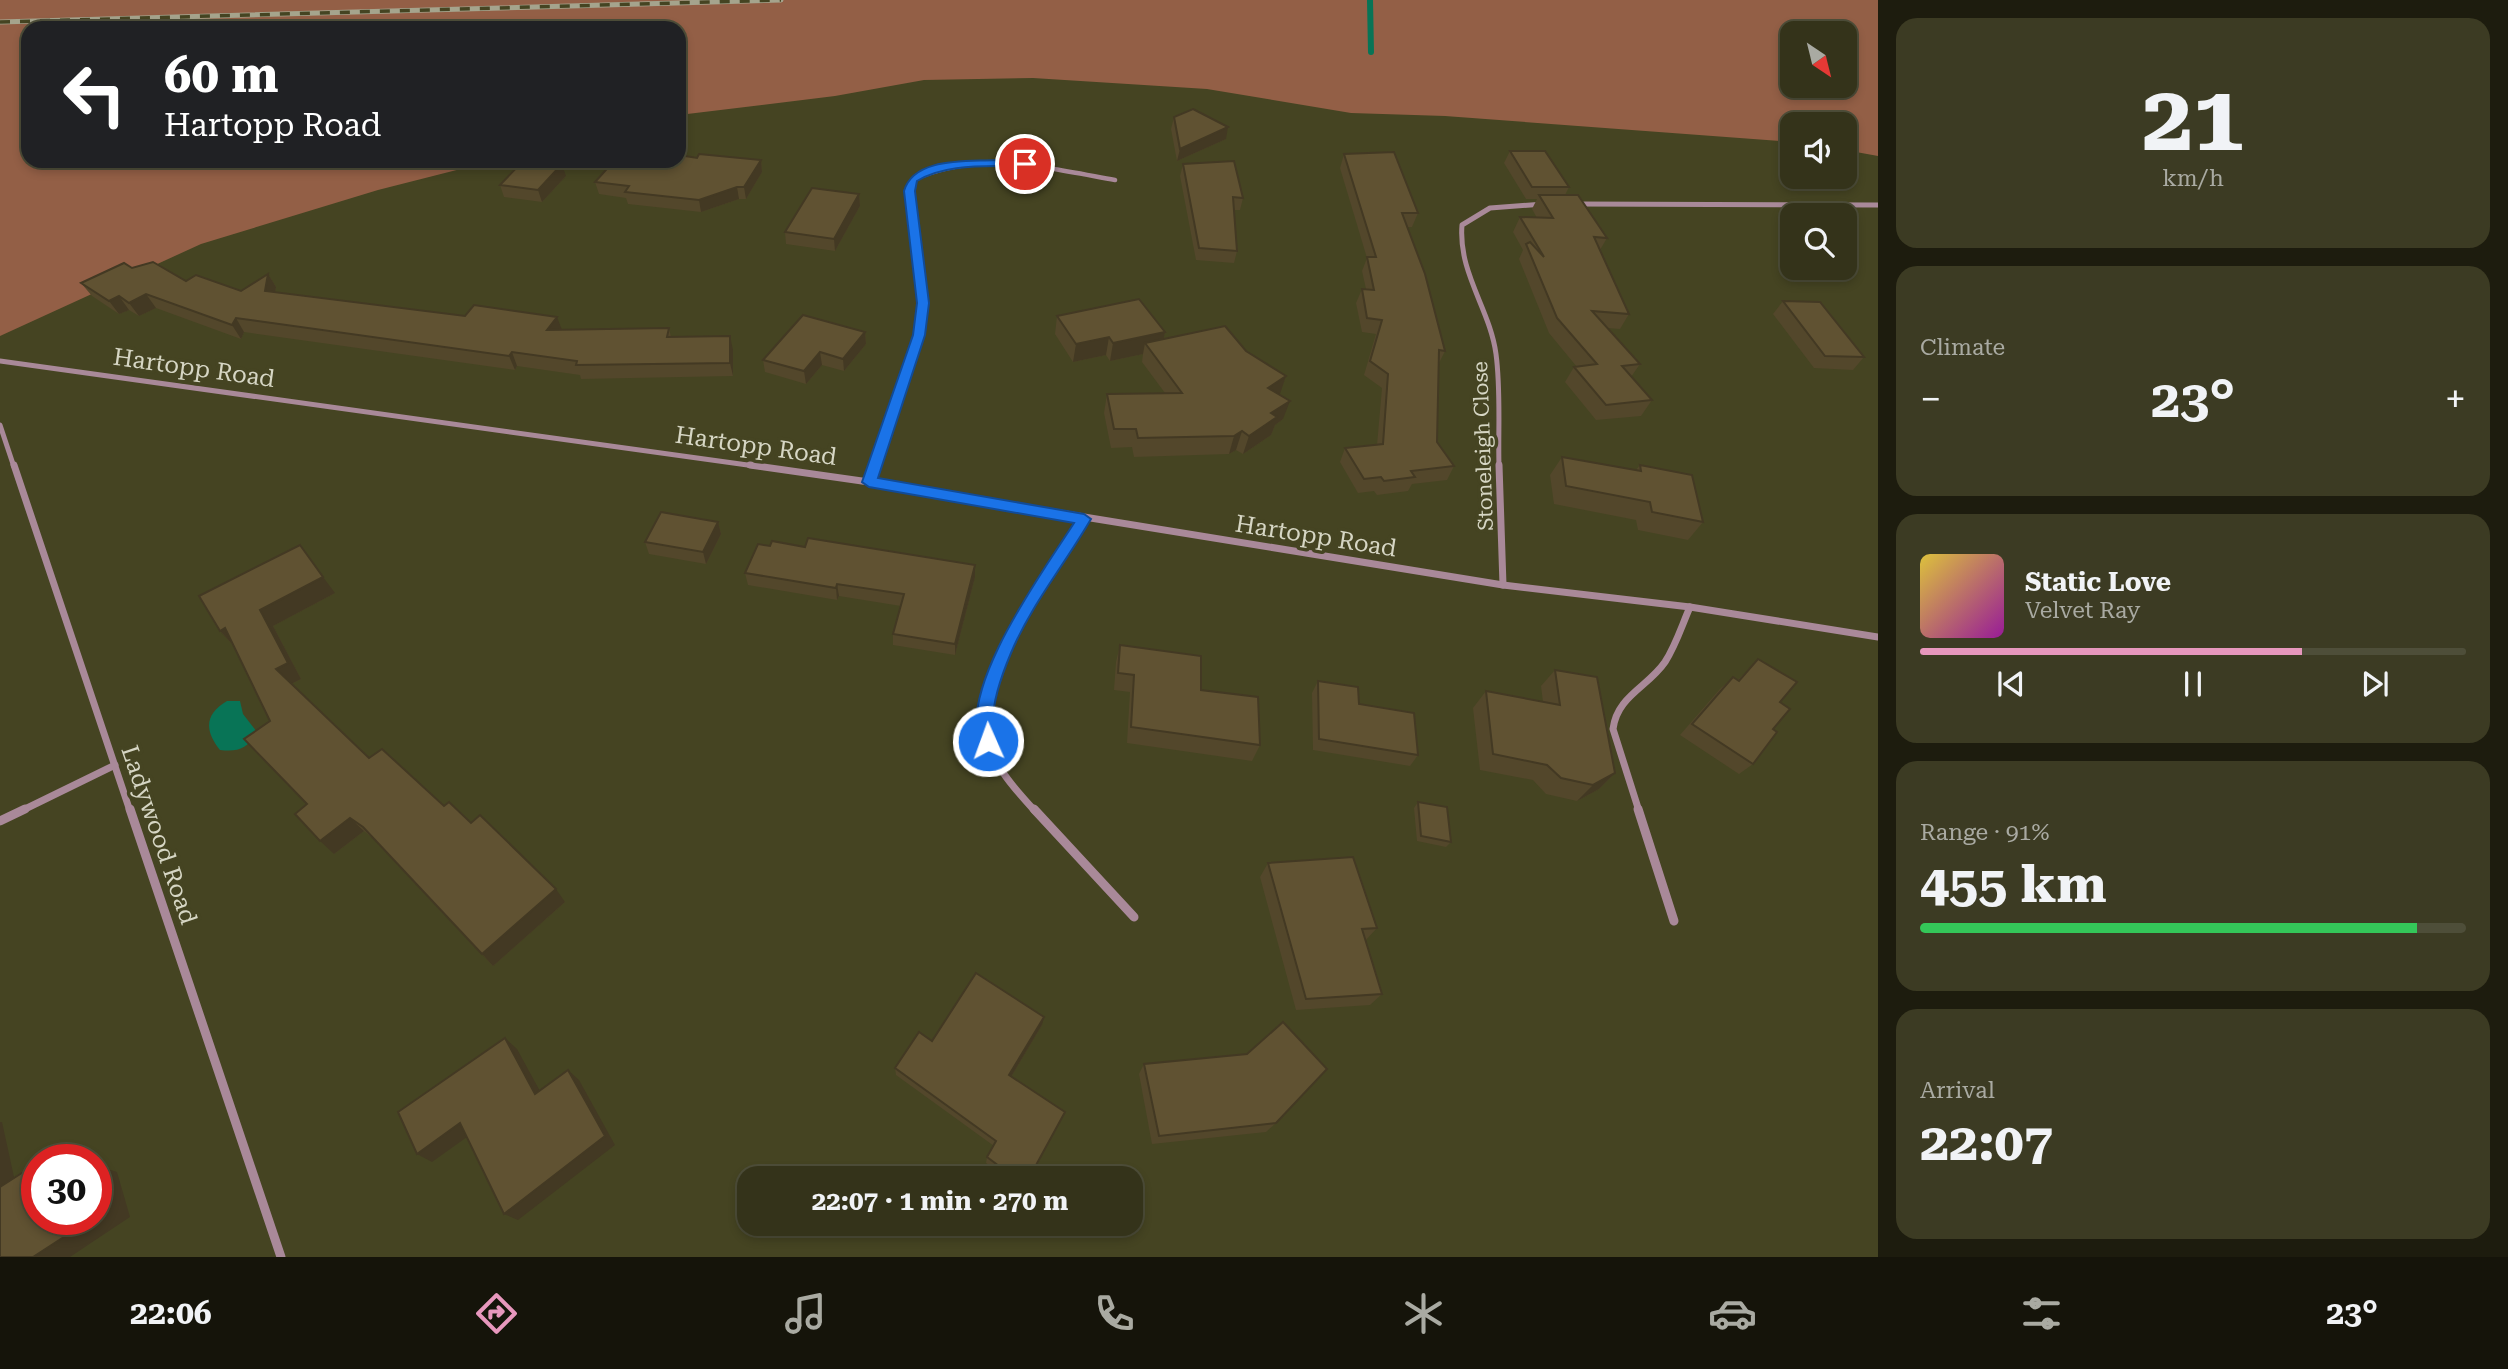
<!DOCTYPE html>
<meta charset="utf-8">
<style>
:root{--surface:#34331a;--page:#3c3b23;--text:#f1f3f6;--muted:#a9aaa2;--line:#4e4e39;--accent:#e797bd}
body{margin:0;font-family:"Roboto Serif",serif;background:var(--page);color:var(--text);height:100vh;display:flex;flex-direction:column;font-size:26px;white-space:nowrap}
*{box-sizing:border-box;margin:0}
p{font-size:23px;color:var(--muted)}
.icon{flex:none;width:38px;height:38px;fill:none;stroke:currentColor;stroke-width:2;stroke-linecap:round;stroke-linejoin:round}
.map{position:relative;flex:1;overflow:hidden}
.sheet{display:flex;flex-direction:column;gap:18px;padding:18px;background:#1d1c0e;width:630px}
.sheet>*{flex:none}
.hud{position:absolute;left:21px;top:21px;width:665px;height:147px;border-radius:21px;box-shadow:0 4px 10px #0003,0 0 0 2px var(--line);background:#202124;color:#fff;overflow:hidden}
.needle{width:46px;rotate:145deg}
.tools{position:absolute;left:1780px;top:21px;display:grid;gap:14px}
.tools a{display:grid;place-items:center;width:77px;height:77px;border-radius:14px;background:var(--surface);box-shadow:0 4px 10px #0003,0 0 0 2px var(--line);font-size:35px}
.speed{position:absolute;left:21px;top:1144px;display:flex;gap:14px;font-size:35px;font-weight:700;text-align:center}
.speed>*{display:grid;place-content:center;width:91px;height:91px;border-radius:50%;background:var(--surface);box-shadow:0 4px 10px #0003,0 0 0 2px var(--line);line-height:1}
.speed .limit{border:10px solid #d22;background:#fff;color:#111}
.pin{position:absolute;display:grid;place-items:center;width:60px;height:60px;color:#fff;margin:-30px;border:4px solid #fff;border-radius:50%;box-shadow:0 2px 7px #0007}
.me{position:absolute;width:77px;margin:-38px;rotate:358deg;stroke-linejoin:round;filter:drop-shadow(0 0 5px #0008)}
.turn{display:flex;align-items:center;gap:24px;height:147px;padding:0 28px;font-size:32px}
.turn .icon{width:91px;height:91px;stroke-width:2.5}
.turn b{display:block;font-size:49px;line-height:60px}
.big{font-size:52px;font-weight:700;line-height:1.1}
.sheet .card{flex:1;display:flex;flex-direction:column;justify-content:center;gap:10px;min-width:0;padding:0 24px;border-radius:21px;background:var(--page)}
.sheet .dial{align-items:center;gap:0}
.dial b{font-size:91px;line-height:1}
.song{display:flex;align-items:center;gap:21px}
.cover{width:84px;height:84px;border-radius:10px;background:linear-gradient(135deg,hsl(50 70% 55%),hsl(300 70% 35%))}
.played{height:7px;border-radius:4px;background:linear-gradient(90deg,var(--accent) 70%,var(--line) 70%)}
.keys{display:flex;justify-content:space-around;direction:ltr}
.heat{display:flex;justify-content:space-between;align-items:center;font-size:38px;direction:ltr}
.charge{height:10px;border-radius:5px;background:linear-gradient(90deg,#34c759 91%,var(--line) 0)}
.trip{position:absolute;left:737px;top:1166px;width:406px;height:70px;border-radius:21px;background:var(--surface);box-shadow:0 4px 10px #0003,0 0 0 2px var(--line);font-weight:700;line-height:70px;text-align:center}
.menu{display:flex;height:112px;justify-content:space-around;align-items:center;background:#15140a;color:var(--muted)}
.menu .icon{width:49px;height:49px}
.menu .current{color:var(--accent)}
.menu b{font-size:32px;color:var(--text)}
main{display:flex;flex:1;min-height:0}
.map>svg:first-child{display:block}
.green{fill:#935f46;fill-rule:evenodd}
.water{fill:#087456}
.lines{fill:none;stroke-linecap:round;stroke-linejoin:round}
.stream{stroke:#087456;stroke-width:6}
.minor-far3{stroke:#a98999;stroke-width:4.5}
.minor-far2{stroke:#a98999;stroke-width:5}
.minor-far1{stroke:#a98999;stroke-width:7}
.minor{stroke:#a98999;stroke-width:9}
.rail-casing{stroke:#a5a48d;stroke-width:5}
.rail{stroke:#454422;stroke-width:3.5;stroke-dasharray:10;stroke-linecap:butt}
.wall{fill:#53472b}
.shaded-wall{fill:#433923}
.building{fill:#605232;stroke:#433923;stroke-width:2}
.route{fill:#1a73e8;stroke:#114b97;stroke-width:2}
.labels{text-anchor:middle;dominant-baseline:central;stroke-width:7;stroke-linejoin:round;paint-order:stroke}
.far-street-label{font-size:21px;fill:#d6d6c4;stroke:#454422}
.street-label{font-size:24px;fill:#d6d6c4;stroke:#454422}
</style>
<main>
<div class="map">
<svg width="1878" height="1257" viewBox="0 0 1878 1257">
<rect width="100%" height="100%" fill="#454422"/>
<path class="green" d="M0,0H1878V156L1845,150L1844,124H1792V142L1445,116L1351,113L1207,89L1033,78L924,80L835,96L679,115V28H28V161H492L378,190L201,244L0,336ZM1792,33H1844V86H1792Z"/>
<path class="water" d="M227,701H240L243,714L257,732C248,749 238,752 220,750C204,730 205,714 227,701Z"/>
<g class="lines">
<path class="stream" d="M1370,0L1371,52"/>
<path class="minor-far3" d="M911,203L909,191L913,180C977,150 1048,168 1115,180"/>
<g class="minor-far2">
<path d="M1577,204L1878,205"/>
<path d="M0,361L762,467"/>
<path d="M0,425L14,467"/>
<path d="M874,467L919,335L923,304L910,202"/>
<path d="M1499,467C1498,430 1501,391 1496,354C1490,309 1458,273 1462,225L1490,208L1544,204"/>
</g>
<g class="minor-far1">
<path d="M14,465L130,811"/>
<path d="M750,465L869,482L1503,585L1690,607L1878,637"/>
<path d="M1499,465L1503,585"/>
<path d="M869,482L875,465"/>
<path d="M21,811L115,765"/>
<path d="M1035,811C1010,784 990,762 985,725C983,713 988,699 992,688C1012,626 1049,574 1084,519"/>
<path d="M1639,811L1613,729C1617,696 1648,687 1665,662C1676,645 1682,625 1690,607"/>
</g>
<g class="minor">
<path d="M130,809L281,1257"/>
<path d="M1034,809L1134,917"/>
<path d="M1638,809L1674,921"/>
<path d="M0,821L25,809"/>
</g>
<defs>
<path id="rail" d="M0,22L781,0"/>
</defs>
<use href="#rail" class="rail-casing"/>
<use href="#rail" class="rail"/>
</g>
<g class="wall">
<path d="M1174,117L1226,139L1177,161L1171,129Z"/>
<path d="M1510,151L1569,187L1565,195L1607,238L1600,250L1629,314L1620,329L1608,328L1640,364L1631,377L1652,400L1641,416L1596,420L1565,382L1574,367H1577L1549,333L1519,259L1523,250L1513,232L1520,217L1537,218L1532,209L1537,199H1526L1504,163Z"/>
<path d="M1344,154L1418,213L1412,227H1408L1445,351L1438,365L1437,442L1454,466L1447,480L1412,484L1408,491L1377,495L1374,491L1358,493L1340,462L1345,448L1377,445L1382,388L1364,375L1376,334L1362,332L1356,303L1362,289H1366L1362,271L1367,258L1340,168Z"/>
<path d="M697,158L761,160L762,172L746,199H739L701,212L628,204L626,198L599,194L595,182Z"/>
<path d="M1183,164L1243,198L1240,210H1234L1237,251L1234,263L1196,260L1180,176Z"/>
<path d="M566,176L542,202L504,197L500,185Z"/>
<path d="M859,194L860,206L835,251L786,244L785,232Z"/>
<path d="M132,268L186,281L241,291L268,274L276,287L275,292L562,330L669,328L671,337L733,350V376L581,379L580,375L517,366L515,370L244,332L241,339L156,308L139,316L129,310L119,314L92,296L81,283Z"/>
<path d="M1783,301L1864,357L1853,370L1814,368L1773,314Z"/>
<path d="M1057,316L1165,332L1163,339L1246,351L1286,376L1279,395L1283,419L1275,425L1271,435L1243,454L1236,450L1229,454L1134,457L1132,447L1111,448L1104,413L1107,394L1165,393L1142,362L1143,354L1110,361L1106,355L1073,362L1055,334Z"/>
<path d="M865,332L866,344L844,371L822,365L806,384L765,372L763,360Z"/>
<path d="M1562,457L1636,470L1640,465L1703,522L1688,540L1638,530L1636,520L1554,504L1550,475Z"/>
<path d="M718,522L721,534L706,564L649,554L645,542Z"/>
<path d="M770,546L805,547L975,565V577L955,655L893,645V634L901,606L839,596L837,600L748,585L745,573Z"/>
<path d="M335,593L273,626L301,679L291,684L369,758L471,823L565,902L493,966L375,840L364,831L334,854L307,804L270,721L233,645L220,631Z"/>
<path d="M1120,645L1201,690L1260,745L1252,761L1127,743L1130,692L1114,690L1116,662Z"/>
<path d="M1758,659L1780,702L1773,729L1753,764L1739,774L1680,735L1720,689L1733,677L1738,680Z"/>
<path d="M1555,670L1615,773L1599,789L1577,801L1546,794L1533,780L1480,770L1473,708L1486,691L1543,702L1541,686Z"/>
<path d="M1318,681L1359,704L1418,755L1410,766L1313,750L1312,693Z"/>
<path d="M1418,802L1451,842L1446,847L1417,841L1414,808Z"/>
<path d="M1268,863L1377,928L1365,941L1382,994L1370,1005L1296,1010L1260,877Z"/>
<path d="M1042,1025L1011,1077L1065,1112L1030,1178H1007L986,1163L987,1157L994,1146L896,1075L895,1068L932,1041Z"/>
<path d="M1144,1064L1276,1123L1266,1132L1152,1144L1139,1074Z"/>
</g>
<g class="shaded-wall">
<path d="M1228,127L1226,139L1177,161L1180,149Z"/>
<path d="M761,160L762,172L746,199L744,187Z"/>
<path d="M562,164L566,176L542,202L538,190Z"/>
<path d="M737,187L739,199L701,212L699,200Z"/>
<path d="M859,194L860,206L835,251L834,239Z"/>
<path d="M268,274L276,287L273,304L265,291Z"/>
<path d="M146,294L156,308L139,316L129,303Z"/>
<path d="M119,296L129,310L119,314L109,301Z"/>
<path d="M557,317L562,330H547Z"/>
<path d="M236,318L244,332L241,339L232,325Z"/>
<path d="M865,332L866,344L844,371L843,359Z"/>
<path d="M1165,332L1161,350L1145,343L1143,354L1110,361L1113,343Z"/>
<path d="M730,336L733,350V376L730,363Z"/>
<path d="M1109,337L1106,355L1073,362L1076,344Z"/>
<path d="M512,352L517,366L515,370L509,356Z"/>
<path d="M820,352L822,365L806,384L804,371Z"/>
<path d="M1286,376L1280,394L1263,406L1268,388Z"/>
<path d="M1290,401L1283,419L1275,425L1271,435L1243,454L1249,436L1271,413Z"/>
<path d="M1242,431L1236,450L1229,454L1234,436Z"/>
<path d="M718,522L721,534L706,564L703,552Z"/>
<path d="M975,565V577L955,655V644Z"/>
<path d="M323,577L335,593L273,626L301,679L289,685L276,669L260,610Z"/>
<path d="M837,584L839,596L837,600L836,588Z"/>
<path d="M225,628L234,646L220,631Z"/>
<path d="M1615,773L1599,789L1577,801L1593,785Z"/>
<path d="M350,818L364,831L334,854L320,841Z"/>
<path d="M556,889L565,902L493,966L482,954Z"/>
<path d="M1044,1017L1042,1025L1008,1082L1009,1075Z"/>
<path d="M505,1038L517,1049L547,1104L535,1094Z"/>
<path d="M568,1070L579,1080L615,1145L518,1220L504,1214Z"/>
<path d="M0,1122H2L19,1200L0,1195Z"/>
<path d="M460,1123L474,1132L432,1162L417,1154Z"/>
<path d="M96,1165L117,1172L130,1217L70,1257H33L90,1220H96Z"/>
<path d="M25,1171L37,1175V1203L32,1202Z"/>
</g>
<g class="building">
<path d="M1193,109L1228,127L1180,149L1174,117Z"/>
<path d="M1510,151H1545L1569,187H1532Z"/>
<path d="M1394,152L1418,213H1402L1425,274L1445,351L1439,350L1437,442L1454,466L1411,471L1415,477L1384,481L1381,477L1364,479L1345,448L1383,444L1388,374L1370,361L1382,320L1367,318L1362,289L1374,290L1367,257H1376L1344,154Z"/>
<path d="M699,154L761,160L744,187H737L699,200L625,192L629,186L595,182L614,161H679V155L697,158Z"/>
<path d="M523,161H538L562,164L538,190L500,185Z"/>
<path d="M1234,161L1243,198L1233,197L1237,251L1199,248L1183,164Z"/>
<path d="M812,188L859,194L834,239L785,232Z"/>
<path d="M1539,195H1578L1607,238L1594,237L1629,314L1592,311L1640,364L1622,366L1652,400L1606,405L1574,367L1597,364L1557,318L1526,244L1530,242L1544,257L1520,217L1553,218Z"/>
<path d="M153,262L186,281L196,275L241,291L268,274L265,291L465,316L474,305L557,317L547,330L669,328L667,337L730,336V363L576,365L577,361L512,352L509,356L236,318L232,325L146,294L129,303L119,296L109,301L81,283L124,263L132,268Z"/>
<path d="M1139,299L1165,332L1113,343L1109,337L1076,344L1057,316Z"/>
<path d="M1783,301L1820,302L1864,357L1825,356Z"/>
<path d="M803,315L865,332L843,359L820,352L804,371L763,360Z"/>
<path d="M1225,326L1246,351L1286,376L1268,388L1290,401L1271,413L1277,417L1249,436L1242,431L1234,436L1138,438L1136,429H1114L1107,394L1182,393L1145,343Z"/>
<path d="M1562,457L1641,471L1640,465L1692,475L1703,522L1652,512L1650,502L1566,486Z"/>
<path d="M661,512L718,522L703,552L645,542Z"/>
<path d="M808,538L975,565L955,644L893,634L904,594L837,584L836,588L745,573L758,544L770,546L772,541L805,547Z"/>
<path d="M300,545L323,577L260,610L288,663L276,669L369,758L382,749L444,806L449,802L471,823L480,815L556,889L482,954L363,827L350,818L320,841L295,814L307,804L244,739L270,721L225,628L220,631L199,596Z"/>
<path d="M1120,645L1201,656V690L1258,697L1260,745L1131,727L1134,675L1118,673Z"/>
<path d="M1758,659L1797,682L1780,702L1790,709L1773,729L1777,732L1753,764L1692,724L1733,677L1739,681Z"/>
<path d="M1555,670L1597,677L1615,773L1593,785L1561,778L1547,765L1493,754L1486,691L1560,705Z"/>
<path d="M1318,681L1358,687L1359,704L1414,713L1418,755L1319,739Z"/>
<path d="M1418,802L1447,807L1451,842L1421,836Z"/>
<path d="M1353,857L1377,928L1362,929L1382,994L1306,999L1268,863Z"/>
<path d="M976,973L1044,1017L1009,1075L1065,1112L1029,1178H1015L987,1157L996,1141L895,1068L919,1032L932,1041Z"/>
<path d="M1283,1022L1327,1069L1276,1123L1159,1136L1144,1064L1247,1054Z"/>
<path d="M505,1038L535,1094L568,1070L605,1136L504,1214L460,1123L417,1154L398,1112Z"/>
<path d="M25,1171L32,1202L37,1198V1220H90L33,1257H0V1187Z"/>
<path d="M96,1182L104,1211L96,1216Z"/>
</g>
<path class="route" d="M996,160L1025,161L1030,164C1021,170 1008,166 998,166C972,166 940,167 917,181L915,191L929,303L925,335L878,478L1084,514L1091,519C1065,564 1031,605 1011,653C1003,672 993,699 993,720C993,730 998,737 994,746L988,749L981,746C955,691 1044,570 1074,523L869,487L862,482L913,335L917,303L904,191C914,157 966,162 996,160Z"/>
<g class="labels">
<g class="far-street-label">
<text transform="translate(1483 446) rotate(-92)">Stoneleigh Close</text>
</g>
<g class="street-label">
<text transform="translate(194 368) rotate(8)">Hartopp Road</text>
<text transform="translate(756 446) rotate(8)">Hartopp Road</text>
<text transform="translate(1316 536) rotate(9)">Hartopp Road</text>
<text transform="translate(159 835) rotate(71)">Ladywood Road</text>
</g>
</g>
</svg>
<div class="tools">
<a><svg class="needle" viewBox="-14 -14 28 28"><path d="M0-13l5 13h-10z" fill="#e53935"/><path d="M0 13l5-13h-10z" fill="#a9aaa2"/></svg></a>
<a><svg class="icon" aria-label="sound" viewBox="0 0 24 24"><path d="M4 9h4l5-4v14l-5-4H4zM17 9q2 3 0 6"/></svg></a>
<a><svg class="icon" aria-label="search" viewBox="0 0 24 24"><circle cx="10" cy="10" r="6"/><path d="M15 15l6 6"/></svg></a>
</div>
<div class="speed"><div class="limit">30</div></div>
<div class="pin" style="left:1025px;top:164px;background:#d93025"><svg class="icon" aria-label="arrive" viewBox="0 0 24 24"><path d="M6 21V4h12l-3 4 3 4H6"/></svg></div>
<svg class="me" style="left:988px;top:741px" viewBox="-20 -20 40 40"><circle r="17" fill="#1a73e8" stroke="#fff" stroke-width="3"/><path d="M0-11L8 9 0 5-8 9z" fill="#fff"/></svg>
<div class="trip">22:07 · 1 min · 270 m</div>
<div class="hud">
<div class="turn"><svg class="icon" aria-label="left" viewBox="0 0 24 24"><path d="M17 20v-9H6M10 6l-5 5 5 5"/></svg><div><b>60 m</b>Hartopp Road</div></div>
</div>
</div>
<section class="sheet">
<div class="card dial"><b>21</b><p>km/h</p></div>
<div class="card"><p>Climate</p>
<div class="heat"><a>−</a><b class="big">23°</b><a>+</a></div>
</div>
<div class="card">
<div class="song"><i class="cover"></i><div><b>Static Love</b><p>Velvet Ray</p></div></div>
<div class="played"></div>
<div class="keys"><svg class="icon" aria-label="previous" viewBox="0 0 24 24"><path d="M18 5L8 12l10 7zM5 5v14"/></svg><svg class="icon" aria-label="pause" viewBox="0 0 24 24"><path d="M8 5v14M16 5v14"/></svg><svg class="icon" aria-label="next" viewBox="0 0 24 24"><path d="M6 5l10 7-10 7zM19 5v14"/></svg></div>
</div>
<div class="card"><p>Range · 91%</p><b class="big">455 km</b><div class="charge"></div></div>
<div class="card"><p>Arrival</p><b class="big">22:07</b></div>
</section>
</main>
<nav class="menu">
<b>22:06</b>
<svg class="icon current" aria-label="directions" viewBox="0 0 24 24"><path d="M12 3l9 9-9 9-9-9zM9 14v-3h6M13 9l2 2-2 2"/></svg>
<svg class="icon" aria-label="music" viewBox="0 0 24 24"><path d="M9 18V5l10-2v13"/><circle cx="6" cy="18" r="3"/><circle cx="16" cy="16" r="3"/></svg>
<svg class="icon" aria-label="phone" viewBox="0 0 24 24"><path d="M5 4h4l2 5-3 2q2 4 5 5l2-3 5 2v4C11 20 4 13 5 4z"/></svg>
<svg class="icon" aria-label="climate" viewBox="0 0 24 24"><path d="M12 3v18M4 7l16 10M4 17L20 7"/></svg>
<svg class="icon" aria-label="car" viewBox="0 0 24 24"><path d="M5 17H2v-5l4-1 3-4h7l3 4 3 1v5h-3M9 17h6M6 11h13"/><circle cx="7" cy="17" r="2"/><circle cx="17" cy="17" r="2"/></svg>
<svg class="icon" aria-label="filters" viewBox="0 0 24 24"><path d="M4 7h16M4 17h16"/><circle cx="9" cy="7" r="2"/><circle cx="15" cy="17" r="2"/></svg>
<b>23°</b>
</nav>
